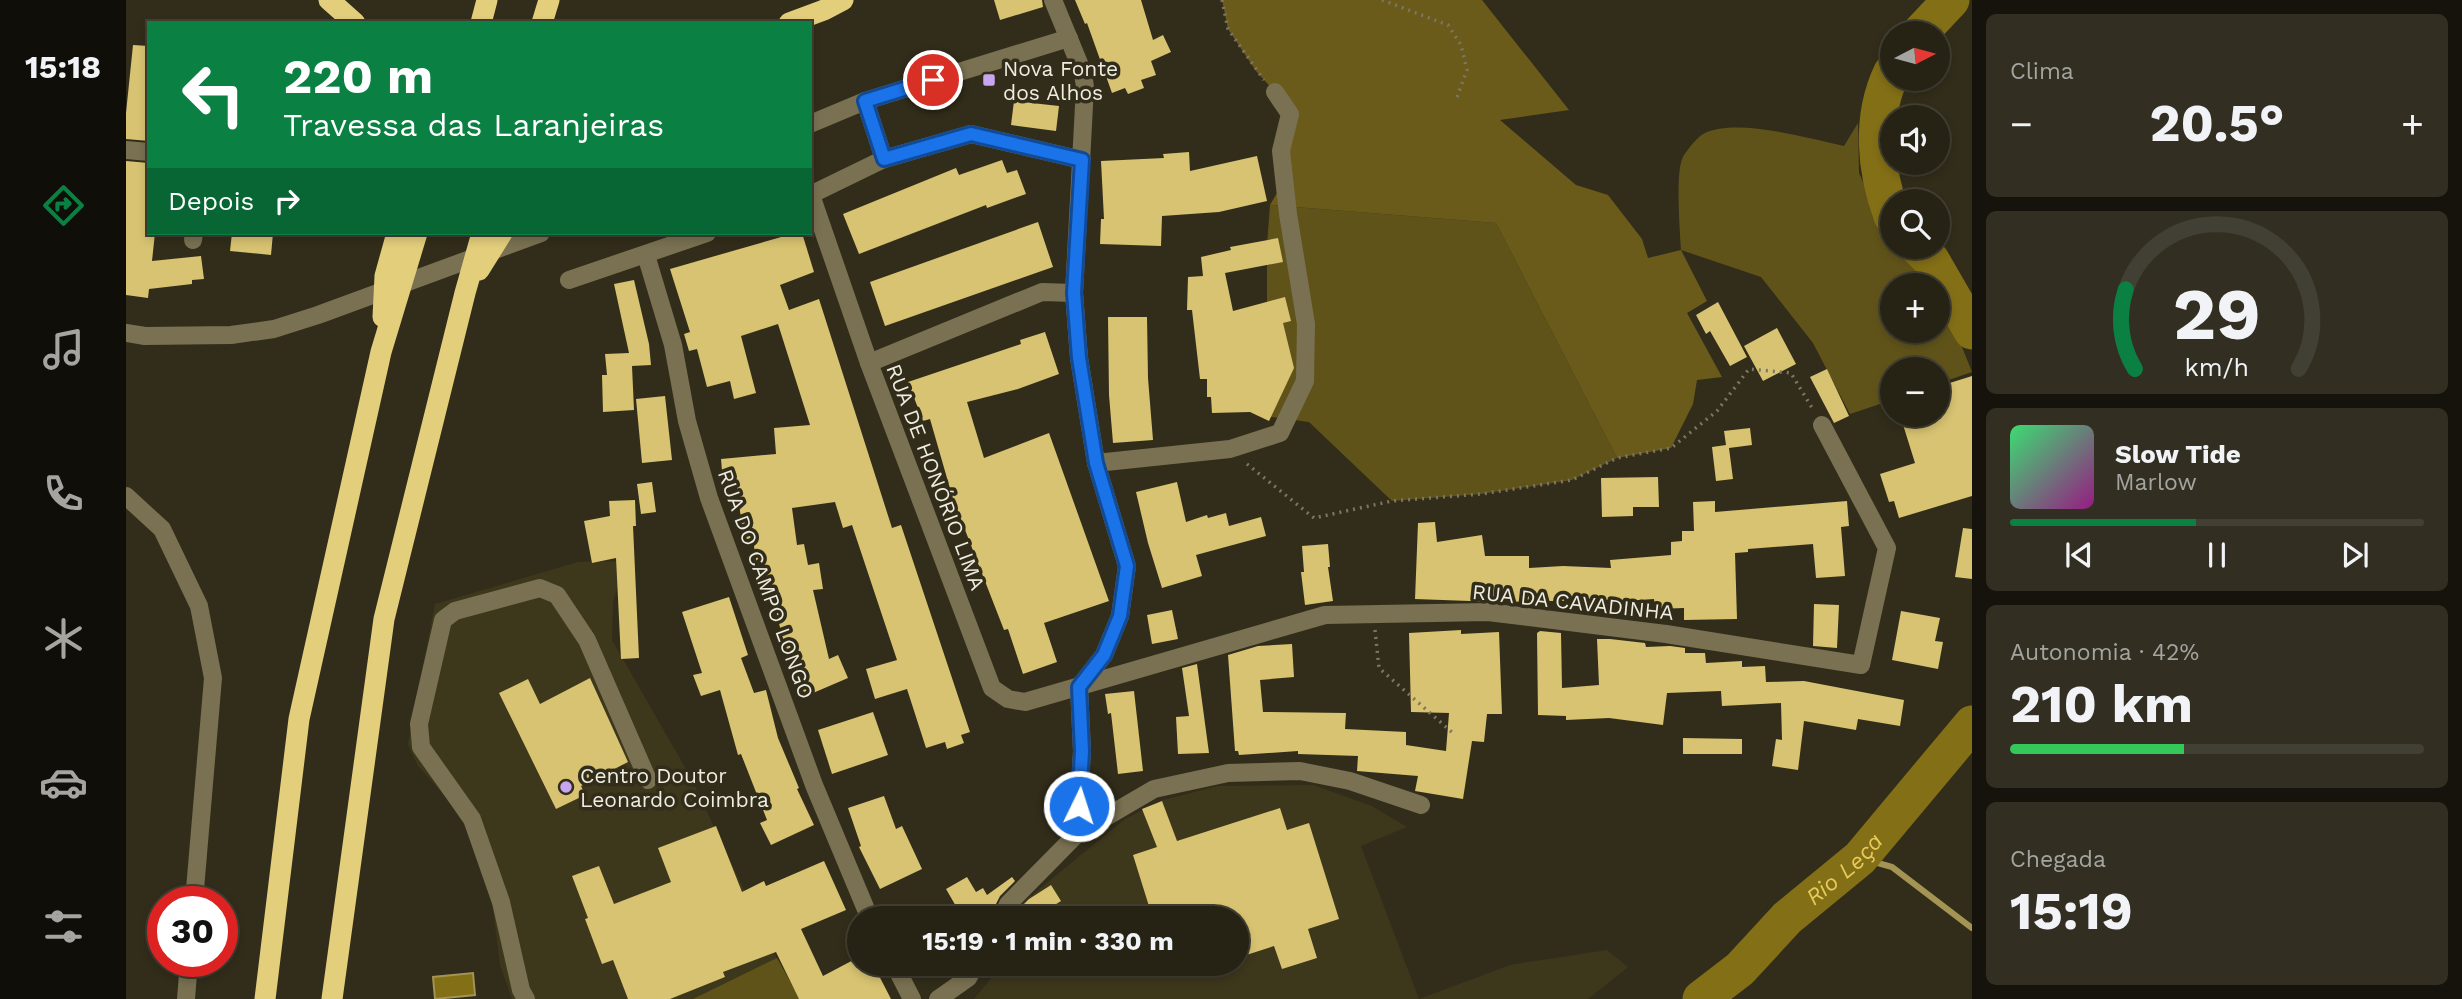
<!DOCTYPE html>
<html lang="pt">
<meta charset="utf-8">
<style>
:root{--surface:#262214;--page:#322f22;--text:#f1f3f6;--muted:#a4a4a0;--line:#423f34;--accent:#0b8043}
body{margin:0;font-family:"Work Sans",sans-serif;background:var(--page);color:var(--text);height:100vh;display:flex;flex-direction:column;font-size:26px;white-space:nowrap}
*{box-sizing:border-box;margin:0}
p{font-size:23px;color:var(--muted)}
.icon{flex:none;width:38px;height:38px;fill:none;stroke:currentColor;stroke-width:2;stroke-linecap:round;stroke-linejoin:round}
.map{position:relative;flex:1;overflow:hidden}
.details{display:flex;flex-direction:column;gap:14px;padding:14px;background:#15130b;width:490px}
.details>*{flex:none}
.banner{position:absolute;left:21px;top:21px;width:665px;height:214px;border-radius:0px;box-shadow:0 4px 10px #0003,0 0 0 2px var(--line);background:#0b8043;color:#fff;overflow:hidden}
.needle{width:46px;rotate:84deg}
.fabs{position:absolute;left:1754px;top:21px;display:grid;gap:14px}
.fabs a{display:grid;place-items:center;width:70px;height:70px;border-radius:50%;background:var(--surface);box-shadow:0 4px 10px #0003,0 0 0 2px var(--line);font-size:35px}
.speed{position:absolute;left:21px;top:886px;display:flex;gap:14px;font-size:35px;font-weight:700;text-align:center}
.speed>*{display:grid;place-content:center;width:91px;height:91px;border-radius:50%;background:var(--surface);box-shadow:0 4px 10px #0003,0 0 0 2px var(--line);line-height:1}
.speed .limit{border:10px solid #d22;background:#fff;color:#111}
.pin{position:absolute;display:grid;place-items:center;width:60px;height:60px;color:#fff;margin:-30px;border:4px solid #fff;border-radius:50%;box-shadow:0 2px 7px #0007}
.me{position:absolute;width:77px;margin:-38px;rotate:4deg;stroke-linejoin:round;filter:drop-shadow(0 0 5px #0008)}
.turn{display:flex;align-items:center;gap:24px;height:147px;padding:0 21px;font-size:32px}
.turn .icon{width:91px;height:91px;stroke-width:2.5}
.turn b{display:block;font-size:49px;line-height:60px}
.then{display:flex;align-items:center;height:66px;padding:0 21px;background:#0003;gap:14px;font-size:26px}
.big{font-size:52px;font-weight:700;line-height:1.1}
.details .card{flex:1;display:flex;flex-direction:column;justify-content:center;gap:10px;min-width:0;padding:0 24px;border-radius:10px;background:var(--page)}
.details .dial{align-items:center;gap:0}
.dial svg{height:182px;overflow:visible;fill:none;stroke:var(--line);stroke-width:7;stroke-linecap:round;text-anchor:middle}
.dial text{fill:var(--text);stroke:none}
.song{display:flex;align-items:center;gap:21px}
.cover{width:84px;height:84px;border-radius:10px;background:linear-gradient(135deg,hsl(140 70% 55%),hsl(310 70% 35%))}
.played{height:7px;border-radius:4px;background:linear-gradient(90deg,var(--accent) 45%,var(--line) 45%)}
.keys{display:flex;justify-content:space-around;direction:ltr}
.heat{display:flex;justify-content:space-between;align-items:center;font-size:38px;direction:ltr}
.charge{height:10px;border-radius:5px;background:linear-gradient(90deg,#34c759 42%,var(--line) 0)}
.trip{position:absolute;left:721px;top:906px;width:402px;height:70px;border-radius:35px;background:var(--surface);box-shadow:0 4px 10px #0003,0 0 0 2px var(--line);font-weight:700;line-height:70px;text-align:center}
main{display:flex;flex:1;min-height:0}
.tabs{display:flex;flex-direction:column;width:126px;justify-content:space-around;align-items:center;background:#0f0e08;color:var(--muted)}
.tabs .icon{width:49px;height:49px}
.tabs .active{color:var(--accent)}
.tabs b{font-size:32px;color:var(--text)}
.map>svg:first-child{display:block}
.built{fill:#3d371c}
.green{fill:#60531a}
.forest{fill:#6a5b1b}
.water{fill:#836f16;stroke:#a39453;stroke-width:2}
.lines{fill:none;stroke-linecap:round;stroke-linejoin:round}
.stream{stroke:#a39453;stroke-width:6}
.river{stroke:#836f16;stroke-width:37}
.building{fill:#d7c371}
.path{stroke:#7b7666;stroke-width:3.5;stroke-dasharray:2 5;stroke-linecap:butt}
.minor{stroke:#797151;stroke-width:18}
.highway{stroke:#e3ce7c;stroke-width:21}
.route-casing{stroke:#114b97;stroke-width:18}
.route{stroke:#1a73e8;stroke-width:12}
.poi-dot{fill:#c8a6ef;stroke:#322d1a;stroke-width:2.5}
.labels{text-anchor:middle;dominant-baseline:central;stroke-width:7;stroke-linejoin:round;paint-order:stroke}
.poi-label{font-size:21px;fill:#efece0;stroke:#322d1a;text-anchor:start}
.street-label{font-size:21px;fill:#efece0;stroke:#322d1a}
.water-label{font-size:23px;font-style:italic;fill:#e6ca5a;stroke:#322d1a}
</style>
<main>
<nav class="tabs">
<b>15:18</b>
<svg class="icon active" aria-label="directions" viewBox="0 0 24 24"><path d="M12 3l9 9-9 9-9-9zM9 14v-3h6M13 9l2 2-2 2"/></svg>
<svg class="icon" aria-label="music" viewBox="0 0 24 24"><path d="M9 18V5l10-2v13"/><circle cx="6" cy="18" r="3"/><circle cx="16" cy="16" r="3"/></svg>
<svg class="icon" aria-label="phone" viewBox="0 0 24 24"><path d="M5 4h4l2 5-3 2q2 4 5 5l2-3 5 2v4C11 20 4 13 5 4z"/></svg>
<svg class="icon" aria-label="climate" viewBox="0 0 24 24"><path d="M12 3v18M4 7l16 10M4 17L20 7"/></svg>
<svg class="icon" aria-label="car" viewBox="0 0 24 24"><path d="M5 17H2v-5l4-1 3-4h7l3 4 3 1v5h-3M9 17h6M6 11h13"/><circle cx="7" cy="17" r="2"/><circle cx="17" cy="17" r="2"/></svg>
<svg class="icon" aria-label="filters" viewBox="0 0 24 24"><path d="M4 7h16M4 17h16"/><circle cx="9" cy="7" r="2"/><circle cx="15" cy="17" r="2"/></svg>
</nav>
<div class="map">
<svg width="1846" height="999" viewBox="0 0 1846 999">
<rect width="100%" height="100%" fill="#322d1a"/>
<g class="built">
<path d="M499,561L487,602L486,640L564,776L647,951L674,999H386L374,965L367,909L348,841L321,798L292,766L282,744L309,604L452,562Z"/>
<path d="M1187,785L1246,806L1281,827L1235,846L1293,999L1384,965L1481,950L1502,967L1462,999H848L877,964H1111V919H883L888,910L999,819L1037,800L1092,786Z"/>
</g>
<g class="green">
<path d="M1732,123L1733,173L1753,219L1766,235V247H1775L1802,285H1766V331H1811V298L1824,317L1846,372L1811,384V369H1766V400L1724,414L1687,343L1635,277L1555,250C1554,231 1549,172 1557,157C1561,150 1572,136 1579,133C1612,118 1682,138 1718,146Z"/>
<path d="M1144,205L1370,223L1491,458L1446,480L1355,494L1266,501L1183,422L1130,415L1141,360V245Z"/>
<path d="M651,958L674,999H567Z"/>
</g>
<path class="forest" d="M1096,0H1356L1443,110L1374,120L1450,185L1482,195L1516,239L1522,258L1555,250L1581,301L1561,313L1596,377L1571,380L1567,404L1545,448L1491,458L1370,223L1144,205L1159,179L1164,114L1149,92L1130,71L1102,29Z"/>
<path class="water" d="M347,973L349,995L309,999L307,977Z"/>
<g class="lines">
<path class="stream" d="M1734,858L1766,867L1846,928"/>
<g class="river">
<path d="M1794,33L1825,0"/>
<path d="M1766,72C1744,117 1749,170 1766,216"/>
<path d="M1792,247L1805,260L1846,331"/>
<path id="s1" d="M1575,999L1614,969L1661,918L1734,858L1846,724"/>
</g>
</g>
<g class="building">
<path d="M868,0H916L917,7L874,20Z"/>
<path d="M949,0H1015L1027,40L1037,35L1045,52L1025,61L1030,75L1015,80L1018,88L1002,94L999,88L986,93L961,23L959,24Z"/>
<path d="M7,45L23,46V141L0,139V113Z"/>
<path d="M888,101L933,106L930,131L885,125Z"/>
<path d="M1063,152L1064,171L1131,156L1141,201L1093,212L1036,216L1035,246L974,244L975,219H978L975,161L1038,158L1037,154Z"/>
<path d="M876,160L881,173L891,170L900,194L861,208L860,205L733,254L717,214L830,168L833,175Z"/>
<path d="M0,161L23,163V233H29L26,261L75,256L78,279L66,280V284L23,289L22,298L0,295Z"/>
<path d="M912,222L927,267L759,326L744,282Z"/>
<path d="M106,233H147L145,255L104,251Z"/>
<path d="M669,233H676L688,272L654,285L663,310L693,299L766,528L775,525L844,732L835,735L838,743L821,749L819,742L800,748L781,689L749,699L740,669L771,660L726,525L717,528L709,502L666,508L671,545L678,544L682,565L693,563L697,589L687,590L703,659L712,655L722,678L680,696L661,658L647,597H642L639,577L633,578L627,540L618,541L610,481L597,482L595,459L650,454L648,428L684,425L652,324L615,336L630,393L608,399L604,381L581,387L571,349L563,351L558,334L564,332L544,269Z"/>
<path d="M1152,238L1157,262L1099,273L1107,311L1159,297L1165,321L1157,323L1168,368L1143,421L1124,412L1086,413L1085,397H1081V379H1074L1066,310H1061L1062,277L1077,276L1075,257L1105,250L1104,247Z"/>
<path d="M508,280L523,344L525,365L506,366L508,410L477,412L476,375H481L479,354L503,353L488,284Z"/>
<path d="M1592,302L1621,357L1604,366L1584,331L1580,334L1570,315Z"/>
<path d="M982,317H1021L1022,378L1027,440L987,443L983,395Z"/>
<path d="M1651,328L1670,364L1637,381L1618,346Z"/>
<path d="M919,332L933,374L892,389L841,402L858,458L923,433L983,601L918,623L931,662L897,674L882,629L878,630L827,499L804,419L797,421L782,382L895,344L894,340Z"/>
<path d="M1701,369L1723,416L1708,423L1684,377Z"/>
<path d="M1846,376V496L1773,518L1768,501L1763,502L1754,474L1789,463L1774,415H1811V387Z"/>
<path d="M539,396L546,460L516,463L510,399Z"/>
<path d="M1624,428L1626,445L1603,448L1607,479L1590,481L1586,447L1600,445L1598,431Z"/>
<path d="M1532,477L1533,507H1507V516L1476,517L1475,478Z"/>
<path d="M526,482L530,512L515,514L511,484Z"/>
<path d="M1051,482L1060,522L1081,515L1082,518L1100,513L1103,526L1135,517L1140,536L1070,555L1076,576L1036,588L1022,543L1010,492Z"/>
<path d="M509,500L510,526H507L513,658L495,659L490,558L466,563L458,521L484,516L483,501Z"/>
<path d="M1589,501V512L1721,501L1723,526L1715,527L1719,576L1690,578L1687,544L1622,549V552L1609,553L1611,619L1558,620V608L1529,609L1528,599L1483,602V600L1371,602L1289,599L1292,523L1309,522L1311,542L1356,535L1359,556H1403V568L1437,566L1485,568L1484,560L1545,555V542L1556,541V531H1568L1567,502Z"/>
<path d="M1837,528L1846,529V579L1829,577Z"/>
<path d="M1202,544L1204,567H1202L1207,601L1179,605L1175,572H1178L1176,546Z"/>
<path d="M603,597L622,655L615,658L628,693L640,690L652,738L673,788L671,789L688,825L645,845L634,823L641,820L615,754L612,755L594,690L575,696L567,675L576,673L556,612Z"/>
<path d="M1688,604L1713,605L1711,648L1687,646Z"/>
<path d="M1046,610L1052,639L1026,644L1021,615Z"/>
<path d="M1775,611L1814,618L1809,641L1817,642L1812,669L1766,660Z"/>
<path d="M1335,630V634L1373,632L1376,714H1361L1358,742L1346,741L1337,799L1289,791L1292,776L1231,771L1232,756L1172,754V751L1113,755L1112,751H1109L1102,655L1132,646L1166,644L1168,677L1134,680L1137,712L1220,713L1219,729L1280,732V745L1320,751L1323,713L1285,712L1283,633Z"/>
<path d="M1414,631L1435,633L1436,688L1473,685L1471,639H1484L1519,643L1520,647L1544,646L1559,648V653H1579L1580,663L1616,661V667L1639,666L1640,682L1678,681L1778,700L1774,726L1732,719L1730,730L1678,721L1672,770L1646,766L1650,739L1656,740L1655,703L1596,706L1595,691L1541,693L1537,725L1483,718L1440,720V716L1412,715L1411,633Z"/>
<path d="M1071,664L1083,753L1052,754L1050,717L1063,716L1056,668Z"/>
<path d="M464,678L502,762L455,786L459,795L430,809L373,693L402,679L414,704Z"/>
<path d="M1008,691L1017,771L992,774L985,713L982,714L979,694Z"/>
<path d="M747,712L762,755L706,774L692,730Z"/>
<path d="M1557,738L1616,739V754H1557Z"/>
<path d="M758,796L770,829L776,826L796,869L754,889L733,847L735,846L722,808Z"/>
<path d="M1036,801L1051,841L1154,808L1161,830L1183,823L1213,919L1182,929L1191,958L1156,969L1148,946L1111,958V919H1027L1007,855L1031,847L1016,809Z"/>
<path d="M590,826L616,892L638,881L640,886L698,861L720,910L675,929L697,976L733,957V964H747L765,999H673L650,952L597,972L599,977L544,999H502L487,960L476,964L459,919L462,918L446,876L473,866L488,904L545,882L532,848Z"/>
<path d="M841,877L850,892L857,888L861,895L886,877L889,881L874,896L865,914L856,919H812L831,908L820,889Z"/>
<path d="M925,885L935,901L907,919H901L894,908L903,899Z"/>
</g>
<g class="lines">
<g class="path">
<path d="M1096,0L1102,29L1138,80"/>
<path d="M1256,0L1322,25L1335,45L1341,70L1330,100"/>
<path d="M1121,464L1188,518L1266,501L1355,494L1446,480L1491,458L1545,448L1591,411L1623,369L1665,373L1688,411"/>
<path d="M1249,630L1253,668L1328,734"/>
</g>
<g class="minor">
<path d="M927,0L957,73L959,87L948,293L953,358L970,463L1001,566L994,616L978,655L953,687L956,751L951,834"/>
<path d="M739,101L758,159L845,134L956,160"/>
<path d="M684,124L739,101L943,38"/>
<path d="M0,150L23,152"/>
<path d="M684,195L758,159"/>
<path d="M685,195L743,363L866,688L882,699L899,702L1199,615L1362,612L1540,634L1735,665L1761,548L1696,425"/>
<path d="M67,240L68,233"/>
<path d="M520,255L547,345L561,421L583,498L688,785L744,919"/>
<path d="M443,280L581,233"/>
<path d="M0,333L19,336L105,335L148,329L192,315L415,233"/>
<path d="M743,363L916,292L948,293"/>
<path d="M970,463L1104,449L1154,433L1179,381L1180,324L1162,214L1155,151L1164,114L1149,92"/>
<path d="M0,496L36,529L73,606L87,678L68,901"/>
<path d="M875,919L882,904L951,834L1028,789L1102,773L1174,771L1224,781L1295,805"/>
<path d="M768,964L786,999"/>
<path d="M60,999L63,961"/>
<path d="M400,999L395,990L375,902L346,819L295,747L293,724L317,620L329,611L414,588L431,595L461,640L522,780"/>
<path d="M812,999L842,978L850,964"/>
</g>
<g class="highway">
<path d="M203,0L229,23"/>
<path d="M355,23L361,0"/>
<path d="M416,23L423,0"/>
<path d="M663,23L698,10L717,0"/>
<path d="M353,270L376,233"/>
<path d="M257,317L259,276L271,233"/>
<path d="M139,999L173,719L255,352L291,233"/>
<path d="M206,999L258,619L339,293L356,233"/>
</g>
</g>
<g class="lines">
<defs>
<path id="route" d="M807,80L739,101L758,159L845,134L956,160L948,293L953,358L970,463L1001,566L994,616L978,655L953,687L956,751L953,806"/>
</defs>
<use href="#route" class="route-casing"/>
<use href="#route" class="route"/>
</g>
<g class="poi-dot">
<rect x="856" y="73" width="14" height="14" rx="3.5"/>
<circle cx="440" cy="787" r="7"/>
</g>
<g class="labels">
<g class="poi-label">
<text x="877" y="68">Nova Fonte<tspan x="877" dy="24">dos Alhos</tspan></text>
<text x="454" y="775">Centro Doutor<tspan x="454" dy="24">Leonardo Coimbra</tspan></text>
</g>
<g class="street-label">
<text transform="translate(810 477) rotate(69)">RUA DE HONÓRIO LIMA</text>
<text transform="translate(640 584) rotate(70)">RUA DO CAMPO LONGO</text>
<text transform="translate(1447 602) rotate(6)">RUA DA CAVADINHA</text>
</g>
<g class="water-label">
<text stroke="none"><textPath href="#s1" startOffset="194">Rio Leça</textPath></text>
</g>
</g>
</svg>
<div class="fabs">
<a><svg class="needle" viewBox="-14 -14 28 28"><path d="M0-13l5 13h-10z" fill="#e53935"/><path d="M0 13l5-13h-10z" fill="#a4a4a0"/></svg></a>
<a><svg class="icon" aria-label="sound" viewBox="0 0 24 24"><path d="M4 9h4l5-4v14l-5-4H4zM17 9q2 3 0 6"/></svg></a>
<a><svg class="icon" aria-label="search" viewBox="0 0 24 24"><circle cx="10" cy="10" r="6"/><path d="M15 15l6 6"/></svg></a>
<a>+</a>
<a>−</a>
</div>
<div class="speed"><div class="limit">30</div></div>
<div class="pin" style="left:807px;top:80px;background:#d93025"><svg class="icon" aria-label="arrive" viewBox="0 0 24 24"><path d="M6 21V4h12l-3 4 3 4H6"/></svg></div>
<svg class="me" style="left:953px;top:806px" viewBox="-20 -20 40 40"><circle r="17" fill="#1a73e8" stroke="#fff" stroke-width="3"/><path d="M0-11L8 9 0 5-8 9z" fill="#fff"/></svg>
<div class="trip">15:19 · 1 min · 330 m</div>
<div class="banner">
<div class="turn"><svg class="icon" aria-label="left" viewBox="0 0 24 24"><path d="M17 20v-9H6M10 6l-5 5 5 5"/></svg><div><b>220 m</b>Travessa das Laranjeiras</div></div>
<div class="then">Depois<svg class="icon" aria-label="right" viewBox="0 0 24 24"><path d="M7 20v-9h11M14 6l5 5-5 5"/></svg></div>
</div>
</div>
<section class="details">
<div class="card"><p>Clima</p>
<div class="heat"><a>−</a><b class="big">20.5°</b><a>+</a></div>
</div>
<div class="card dial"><svg viewBox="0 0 100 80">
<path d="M14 69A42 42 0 1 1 86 69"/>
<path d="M14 69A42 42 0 0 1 10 34" stroke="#0b8043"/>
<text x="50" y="56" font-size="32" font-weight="700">29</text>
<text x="50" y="72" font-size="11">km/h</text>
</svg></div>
<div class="card">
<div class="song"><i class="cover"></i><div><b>Slow Tide</b><p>Marlow</p></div></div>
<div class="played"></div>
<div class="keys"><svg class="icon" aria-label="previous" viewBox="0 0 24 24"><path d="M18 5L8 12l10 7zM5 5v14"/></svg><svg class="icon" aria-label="pause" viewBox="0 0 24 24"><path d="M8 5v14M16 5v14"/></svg><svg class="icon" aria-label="next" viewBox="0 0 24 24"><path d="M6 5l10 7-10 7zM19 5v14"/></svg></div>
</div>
<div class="card"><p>Autonomia · 42%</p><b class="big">210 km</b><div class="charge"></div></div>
<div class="card"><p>Chegada</p><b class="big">15:19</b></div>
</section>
</main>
